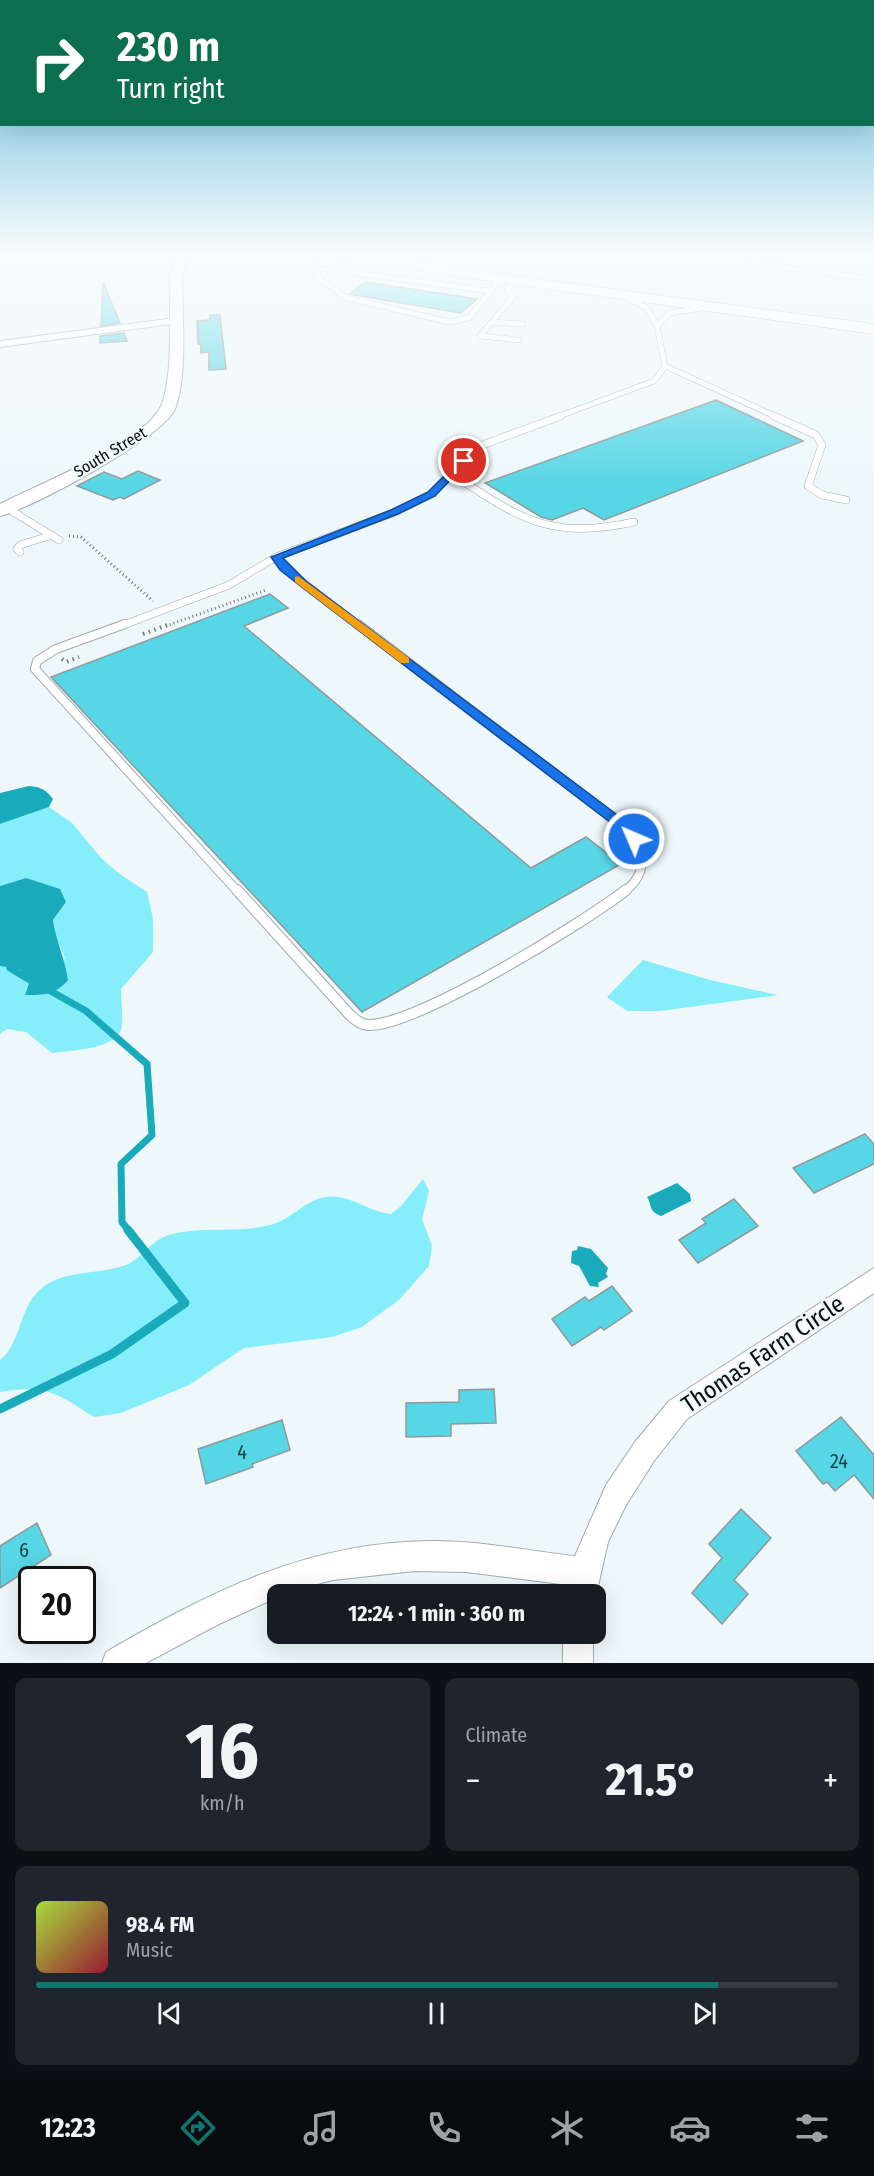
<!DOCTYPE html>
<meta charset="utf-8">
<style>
:root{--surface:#171b24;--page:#20242c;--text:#f1f3f6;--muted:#9ea1a6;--line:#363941;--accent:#0f766e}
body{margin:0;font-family:"Fira Sans Condensed",sans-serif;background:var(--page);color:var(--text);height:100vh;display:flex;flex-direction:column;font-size:22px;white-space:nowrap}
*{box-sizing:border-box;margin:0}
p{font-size:20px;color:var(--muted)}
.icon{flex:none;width:33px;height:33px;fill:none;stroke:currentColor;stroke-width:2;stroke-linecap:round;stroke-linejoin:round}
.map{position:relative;height:1663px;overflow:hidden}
.drawer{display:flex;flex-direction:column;gap:15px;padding:15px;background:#0d0f14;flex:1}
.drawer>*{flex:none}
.hud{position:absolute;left:0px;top:0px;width:874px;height:126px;box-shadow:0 6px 24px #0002;background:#0b6e4f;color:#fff;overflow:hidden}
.speed{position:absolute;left:18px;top:1566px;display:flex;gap:12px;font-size:30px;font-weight:700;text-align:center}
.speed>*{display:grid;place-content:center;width:78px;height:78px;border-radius:50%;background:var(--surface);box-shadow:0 6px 24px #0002;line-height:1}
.speed .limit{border:3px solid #111;border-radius:9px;background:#fff;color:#111}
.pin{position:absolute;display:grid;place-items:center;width:51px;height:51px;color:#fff;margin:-26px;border:3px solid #fff;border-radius:50%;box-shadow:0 2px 6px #0007}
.me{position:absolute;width:66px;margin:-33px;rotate:315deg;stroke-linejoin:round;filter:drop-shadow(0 0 4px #0008)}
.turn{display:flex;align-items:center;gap:21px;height:126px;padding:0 18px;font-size:27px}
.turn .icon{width:78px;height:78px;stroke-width:2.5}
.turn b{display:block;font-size:42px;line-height:51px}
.big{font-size:45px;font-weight:700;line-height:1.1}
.drawer .card{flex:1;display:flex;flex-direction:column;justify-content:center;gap:9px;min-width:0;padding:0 21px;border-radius:12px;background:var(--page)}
.drawer .dial{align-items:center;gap:0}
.dial b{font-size:78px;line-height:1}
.song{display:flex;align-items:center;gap:18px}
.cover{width:72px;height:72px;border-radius:9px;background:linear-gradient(135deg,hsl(80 70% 55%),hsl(350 70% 35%))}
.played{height:6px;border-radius:3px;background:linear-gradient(90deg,var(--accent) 85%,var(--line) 85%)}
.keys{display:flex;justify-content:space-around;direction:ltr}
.heat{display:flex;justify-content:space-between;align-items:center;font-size:33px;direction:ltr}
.drawer .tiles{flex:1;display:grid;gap:15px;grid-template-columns:1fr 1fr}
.card:last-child{grid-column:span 2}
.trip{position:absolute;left:267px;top:1584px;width:339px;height:60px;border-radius:12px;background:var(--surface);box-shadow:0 6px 24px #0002;font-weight:700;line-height:60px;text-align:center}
.dock{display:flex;height:96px;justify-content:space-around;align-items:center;background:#090b0e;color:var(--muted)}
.dock .icon{width:42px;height:42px}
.dock .active{color:var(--accent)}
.dock b{font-size:27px;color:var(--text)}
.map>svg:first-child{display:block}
.green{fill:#86edfb}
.water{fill:#19abbb}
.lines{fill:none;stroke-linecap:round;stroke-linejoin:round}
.stream-far1{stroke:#19abbb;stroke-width:7}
.stream{stroke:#19abbb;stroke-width:9}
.building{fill:#57d6e5;stroke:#90999a;stroke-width:1.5}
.lane-far3-casing{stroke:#a1abac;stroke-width:6}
.lane-far2-casing{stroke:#a1abac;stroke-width:8}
.lane-far1-casing{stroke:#a1abac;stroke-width:10}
.lane-casing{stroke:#a1abac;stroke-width:12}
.street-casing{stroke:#a1abac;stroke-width:2}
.secondary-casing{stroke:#a1abac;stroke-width:2}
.primary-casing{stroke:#a1abac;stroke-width:1}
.path-far1{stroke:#717778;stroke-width:3;stroke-dasharray:1 3;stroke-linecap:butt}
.path{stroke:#717778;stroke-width:4;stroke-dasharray:1.5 4.5;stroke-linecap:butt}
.lane-far3{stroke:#fff;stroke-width:5}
.lane-far2{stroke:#fff;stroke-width:7}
.lane-far1{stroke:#fff;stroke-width:8}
.lane{stroke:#fff;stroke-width:10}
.street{fill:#fff;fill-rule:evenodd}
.secondary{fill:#fff;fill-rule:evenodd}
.primary{fill:#fff;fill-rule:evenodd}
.route{fill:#1a73e8;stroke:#114b97;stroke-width:1.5}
.slow{fill:#f59e0b}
.labels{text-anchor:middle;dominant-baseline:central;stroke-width:4.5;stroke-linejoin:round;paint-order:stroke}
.far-street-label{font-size:16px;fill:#0a0e0e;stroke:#eef8fa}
.near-number-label{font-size:20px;fill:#1d4044}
.near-street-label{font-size:24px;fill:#0a0e0e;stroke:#eef8fa}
</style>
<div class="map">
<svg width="874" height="1663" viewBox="0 0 874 1663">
<rect width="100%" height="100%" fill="#eef8fa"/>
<g class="green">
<path d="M49,807L72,823L102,859L121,875L147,892L153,919V952L121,989C121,1001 123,1014 122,1026C119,1050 71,1050 52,1053L26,1032L7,1029L0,1034V966L21,970L29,983L25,994L65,958L55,935L53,920L66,902L26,878L0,886V824Z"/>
<path d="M643,960L710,980L778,995L660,1011H627L607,997Z"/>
<path d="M423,1179L429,1191L422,1219L432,1246L429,1266L399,1300L362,1327L332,1337L244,1348L189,1385L121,1413L94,1417C57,1393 46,1384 0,1392V1360C22,1343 18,1306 43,1287C68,1269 99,1275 126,1265C141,1259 150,1242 166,1236C200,1225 236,1234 270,1225C291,1220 305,1200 326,1197C348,1193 369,1212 391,1214L401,1206Z"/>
</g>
<g class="water">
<path d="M29,786C41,787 45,789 53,799L49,807L0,824V793Z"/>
<path d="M26,878L60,889L66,902L53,920C56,941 65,959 68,980C55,995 44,995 25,995L29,983L21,970L0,966V886Z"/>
<path d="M677,1183L690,1194L691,1201L661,1216C648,1211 652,1204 647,1197Z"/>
<path d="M578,1246L591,1249L608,1268L606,1274L608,1277L598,1283L599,1287L590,1286L579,1266L571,1263L572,1251L577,1250Z"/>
</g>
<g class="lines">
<g class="stream-far1">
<path d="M10,968L30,980"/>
<path d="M47,989L86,1011L147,1064L152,1135L121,1164L122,1222L129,1231"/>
</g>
<path class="stream" d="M0,1409L112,1354L185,1303L128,1230"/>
</g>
<g class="building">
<path d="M103,282L120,323L101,326Z"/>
<path d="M365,282L477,299L461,313L349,294Z"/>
<path d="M210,315H220L226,369L209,370V352L201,353V344H198L197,321L210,320Z"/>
<path d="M124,333L127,341L100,343V336Z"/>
<path d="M716,400L803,441L604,520L583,508L552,520L541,517L485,483Z"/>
<path d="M138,471L160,480L124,499L120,497L113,500L77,486L104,472L122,479Z"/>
<path d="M270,594L288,608L244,626L531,868L586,837L621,864L362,1012L51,677Z"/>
<path d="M865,1134L874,1144V1164L814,1193L793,1168Z"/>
<path d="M734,1199L758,1226L698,1263L679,1240L706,1223L702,1219Z"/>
<path d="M612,1286L632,1311L604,1330L601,1327L572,1346L552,1319L585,1297L589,1301Z"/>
<path d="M494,1389L496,1423L451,1424V1436L406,1437V1403L459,1402V1390Z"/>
<path d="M841,1417L874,1455V1499L854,1475L835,1491L827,1482L823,1484L796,1451Z"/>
<path d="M282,1420L290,1450L252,1464L253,1467L206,1484L198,1449Z"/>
<path d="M741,1509L771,1538L734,1580L748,1594L722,1624L692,1593L722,1558L709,1544Z"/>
<path d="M37,1523L51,1555L0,1588V1546Z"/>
</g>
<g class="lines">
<defs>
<g id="lane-far3">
<path d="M317,253L310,257L317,268L318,278L347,298L450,322L469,318L501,278"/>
<path d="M751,263L874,279"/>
<path d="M317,268L490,291"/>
<path d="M516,280L507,290L513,297L480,336L519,340"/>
<path d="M492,322L523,324"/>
<path d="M657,326L670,313L701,308"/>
<path d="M665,366L777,417"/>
<path d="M557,417L654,381L665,366L657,326L647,308L628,298"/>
</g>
<g id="lane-far2">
<path d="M774,416L816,435L822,445L808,486L822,495L846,500"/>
<path d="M452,474C520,519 549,540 634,522"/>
<path d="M7,508L59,540"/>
<path d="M20,552L17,549L20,545L52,535"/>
<path d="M276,557L284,568L360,626"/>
<path d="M276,557L395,512L432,494L477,447L561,416"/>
<path d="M121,626L229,585L276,557"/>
</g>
<g id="lane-far1">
<path d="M125,624L56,649L37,661L35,669L238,892"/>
<path d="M358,624L616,820C638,844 656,867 624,892"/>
</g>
<path id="lane" d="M237,890L349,1014C354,1019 361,1025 368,1025C415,1027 585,922 626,890"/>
<g id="street">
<path d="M175,318L179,319V323L0,347V341Z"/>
<path d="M874,1268V1293L687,1419L654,1461L626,1505L608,1542L596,1595L566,1594L568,1585L466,1572L415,1571L333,1580L278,1594V1597L217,1625L146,1663H102L106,1652C211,1591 310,1541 434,1541C482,1541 528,1551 575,1556L606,1485L635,1442L669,1401Z"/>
<rect x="563" y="1634" width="30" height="29"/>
</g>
<path id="secondary" d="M182,253H194L185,265L182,276C182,313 188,376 175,409C164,437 31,509 0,516V504C37,485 142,443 160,408C174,382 169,308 170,276L173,265Z"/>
<path id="primary" d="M334,253H364L447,267L874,324V334L447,275L341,257Z"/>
</defs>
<use href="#lane-far3" class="lane-far3-casing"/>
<use href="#lane-far2" class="lane-far2-casing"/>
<use href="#lane-far1" class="lane-far1-casing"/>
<use href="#lane" class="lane-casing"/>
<use href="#street" class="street-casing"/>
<use href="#secondary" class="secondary-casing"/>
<use href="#primary" class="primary-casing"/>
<g class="path-far1">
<path d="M69,536L81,537L153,601"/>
<path d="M166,626L266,590"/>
</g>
<g class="path">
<path d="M143,634L170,624"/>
<path d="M62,659L66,662L79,657"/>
</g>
<use href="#lane-far3" class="lane-far3"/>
<use href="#lane-far2" class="lane-far2"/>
<use href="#lane-far1" class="lane-far1"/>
<use href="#lane" class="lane"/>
<use href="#street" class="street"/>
<use href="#secondary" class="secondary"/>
<use href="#primary" class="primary"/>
</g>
<linearGradient id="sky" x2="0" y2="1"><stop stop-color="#55b0d6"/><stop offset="0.52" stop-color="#f7fcfd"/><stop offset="1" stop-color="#f7fcfd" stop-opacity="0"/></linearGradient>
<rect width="874" height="486" fill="url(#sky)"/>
<path class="route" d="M461,459L469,461L435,496L398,514L283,558L306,581L620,817L639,836V842H629L611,823L299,585L280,570L271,557L391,510L428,492Z"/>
<path class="slow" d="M298,576L409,658V663H401L295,582V577Z"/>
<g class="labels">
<g class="far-street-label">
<text transform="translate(110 452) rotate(-31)">South Street</text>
</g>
<g class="near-number-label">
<text x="242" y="1452">4</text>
<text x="839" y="1461">24</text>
<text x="24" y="1550">6</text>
</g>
<g class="near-street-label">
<text transform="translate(763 1354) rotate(-34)">Thomas Farm Circle</text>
</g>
</g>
</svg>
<div class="speed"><div class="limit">20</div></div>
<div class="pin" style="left:464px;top:461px;background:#d93025"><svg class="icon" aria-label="arrive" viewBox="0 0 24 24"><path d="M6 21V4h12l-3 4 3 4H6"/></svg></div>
<svg class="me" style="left:634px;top:839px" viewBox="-20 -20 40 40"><circle r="17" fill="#1a73e8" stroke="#fff" stroke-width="3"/><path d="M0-11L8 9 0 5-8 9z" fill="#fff"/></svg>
<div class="trip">12:24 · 1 min · 360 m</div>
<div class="hud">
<div class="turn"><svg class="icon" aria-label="right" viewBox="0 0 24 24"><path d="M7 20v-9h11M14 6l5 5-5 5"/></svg><div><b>230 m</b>Turn right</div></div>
</div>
</div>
<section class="drawer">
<div class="tiles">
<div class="card dial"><b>16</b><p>km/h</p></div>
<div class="card"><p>Climate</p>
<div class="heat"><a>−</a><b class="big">21.5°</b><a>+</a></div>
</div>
<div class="card">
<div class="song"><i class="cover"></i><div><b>98.4 FM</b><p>Music</p></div></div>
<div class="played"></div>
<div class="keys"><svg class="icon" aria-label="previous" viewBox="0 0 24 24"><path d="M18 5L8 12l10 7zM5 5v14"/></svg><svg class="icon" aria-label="pause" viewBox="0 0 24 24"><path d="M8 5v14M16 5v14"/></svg><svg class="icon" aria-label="next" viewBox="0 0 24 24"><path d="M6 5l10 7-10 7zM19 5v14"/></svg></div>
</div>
</div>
</section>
<nav class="dock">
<b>12:23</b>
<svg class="icon active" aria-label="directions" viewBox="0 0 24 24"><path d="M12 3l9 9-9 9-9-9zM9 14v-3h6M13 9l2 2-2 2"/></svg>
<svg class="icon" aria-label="music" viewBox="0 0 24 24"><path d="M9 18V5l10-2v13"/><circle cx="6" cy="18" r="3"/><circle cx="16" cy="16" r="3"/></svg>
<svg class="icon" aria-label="phone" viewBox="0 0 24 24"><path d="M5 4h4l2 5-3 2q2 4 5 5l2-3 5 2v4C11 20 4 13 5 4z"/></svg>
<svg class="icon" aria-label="climate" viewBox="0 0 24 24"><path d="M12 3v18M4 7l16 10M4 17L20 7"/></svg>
<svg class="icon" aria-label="car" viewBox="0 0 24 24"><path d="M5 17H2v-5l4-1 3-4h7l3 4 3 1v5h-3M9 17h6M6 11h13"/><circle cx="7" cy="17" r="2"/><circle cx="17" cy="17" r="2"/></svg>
<svg class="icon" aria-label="filters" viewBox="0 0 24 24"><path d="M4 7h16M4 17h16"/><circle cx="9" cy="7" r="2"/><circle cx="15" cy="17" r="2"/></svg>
</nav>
